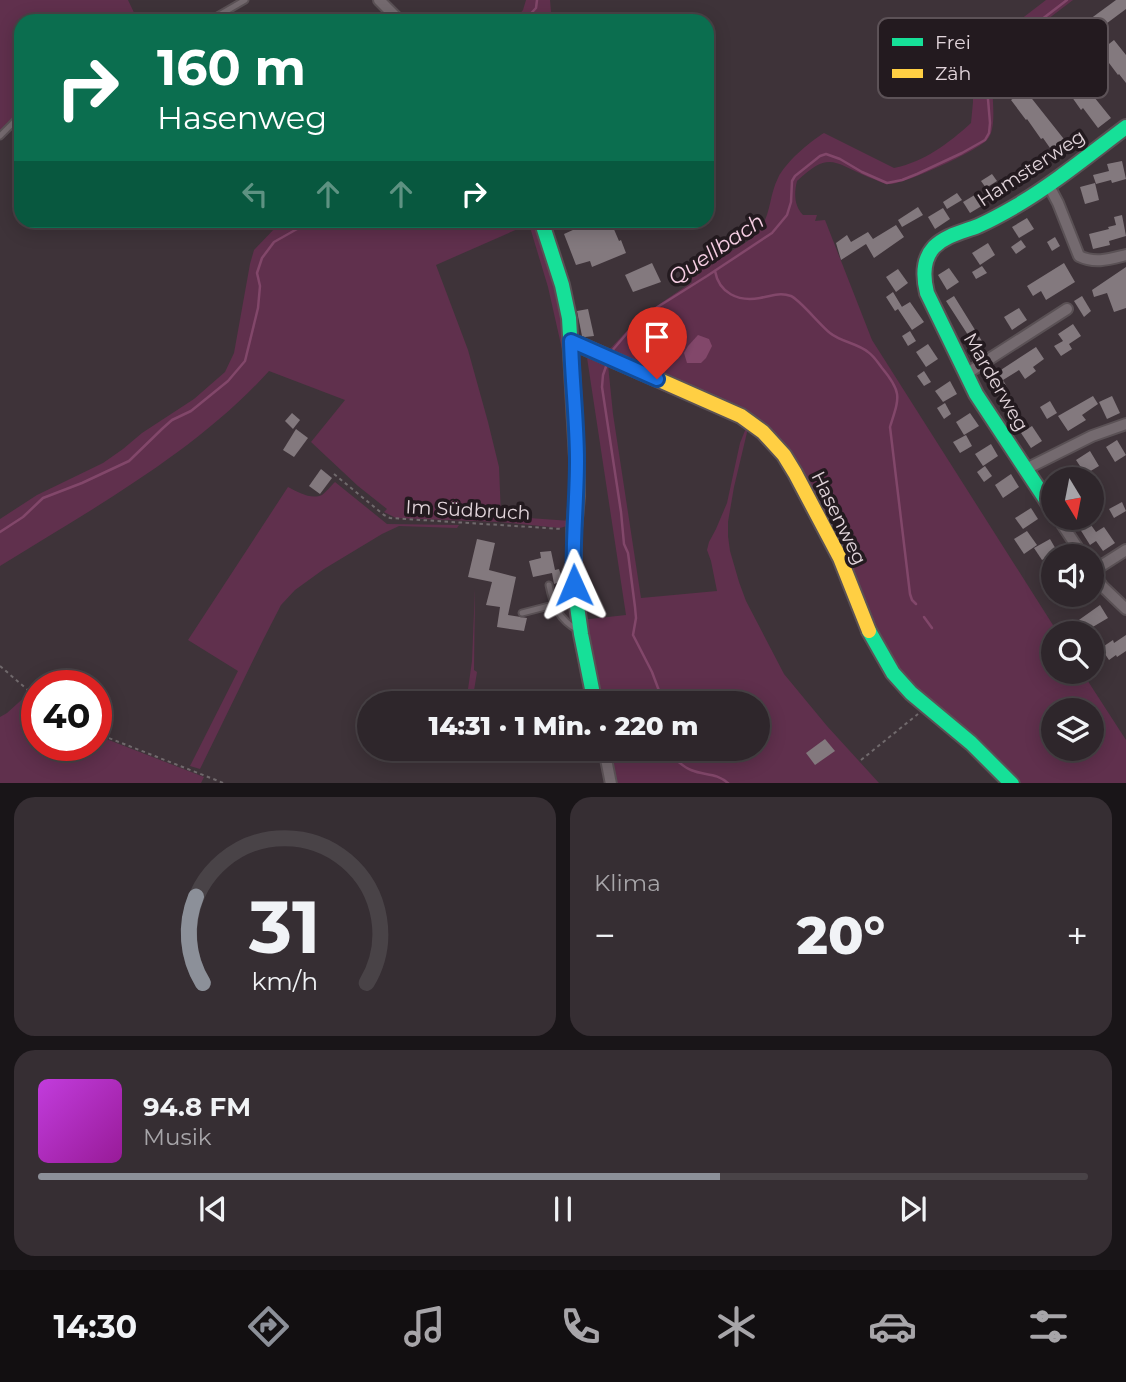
<!DOCTYPE html>
<html lang="de">
<meta charset="utf-8">
<style>
:root{--surface:#2e262b;--page:#362e33;--text:#f1f3f6;--muted:#a7a5a9;--line:#494347;--accent:#8c9099}
body{margin:0;font-family:Montserrat,sans-serif;background:var(--page);color:var(--text);height:100vh;display:flex;flex-direction:column;font-size:26px;white-space:nowrap}
*{box-sizing:border-box;margin:0}
p{font-size:23px;color:var(--muted)}
.icon{flex:none;width:38px;height:38px;fill:none;stroke:currentColor;stroke-width:2;stroke-linecap:round;stroke-linejoin:round}
.map{position:relative;height:783px;overflow:hidden}
.panel{display:flex;flex-direction:column;gap:14px;padding:14px;background:#191518;flex:1}
.panel>*{flex:none}
.top-card{position:absolute;left:14px;top:14px;width:700px;height:214px;border-radius:21px;box-shadow:0 4px 18px #0003,0 0 0 2px var(--line);background:#0b6e4f;color:#fff;overflow:hidden}
.needle{width:46px;rotate:170deg}
.controls{position:absolute;left:1041px;top:467px;display:grid;gap:14px}
.controls a{display:grid;place-items:center;width:63px;height:63px;border-radius:50%;background:var(--surface);box-shadow:0 4px 18px #0003,0 0 0 2px var(--line);font-size:35px}
.speed{position:absolute;left:21px;top:670px;display:flex;gap:14px;font-size:35px;font-weight:700;text-align:center}
.speed>*{display:grid;place-content:center;width:91px;height:91px;border-radius:50%;background:var(--surface);box-shadow:0 4px 18px #0003,0 0 0 2px var(--line);line-height:1}
.speed .limit{border:10px solid #d22;background:#fff;color:#111}
.pin{position:absolute;display:grid;place-items:center;width:60px;height:60px;color:#fff;margin:-72px -30px;border-radius:50% 50% 50% 0;rotate:-45deg;box-shadow:0 0 7px #0007}
.pin .icon{rotate:45deg}
.me{position:absolute;width:77px;margin:-38px;rotate:359deg;stroke-linejoin:round;filter:drop-shadow(0 0 5px #0008)}
.turn{display:flex;align-items:center;gap:24px;height:147px;padding:0 28px;font-size:32px}
.turn .icon{width:91px;height:91px;stroke-width:2.5}
.turn b{display:block;font-size:49px;line-height:60px}
.lanes{display:flex;align-items:center;height:66px;padding:0 28px;background:#0003;justify-content:center;gap:35px;direction:ltr}
.lanes .off{opacity:.35}
.big{font-size:52px;font-weight:800;line-height:1.1}
.panel .card{flex:1;display:flex;flex-direction:column;justify-content:center;gap:10px;min-width:0;padding:0 24px;border-radius:21px;background:var(--page)}
.panel .dial{align-items:center;gap:0}
.dial svg{height:182px;overflow:visible;fill:none;stroke:var(--line);stroke-width:7;stroke-linecap:round;text-anchor:middle}
.dial text{fill:var(--text);stroke:none}
.song{display:flex;align-items:center;gap:21px}
.cover{width:84px;height:84px;border-radius:10px;background:linear-gradient(135deg,hsl(290 70% 55%),hsl(300 70% 35%))}
.played{height:7px;border-radius:4px;background:linear-gradient(90deg,var(--accent) 65%,var(--line) 65%)}
.keys{display:flex;justify-content:space-around;direction:ltr}
.heat{display:flex;justify-content:space-between;align-items:center;font-size:38px;direction:ltr}
.panel .tiles{flex:1;display:grid;gap:14px;grid-template-columns:1fr 1fr}
.card:last-child{grid-column:span 2}
.trip{position:absolute;left:357px;top:691px;width:413px;height:70px;border-radius:35px;background:var(--surface);box-shadow:0 4px 18px #0003,0 0 0 2px var(--line);font-weight:800;line-height:70px;text-align:center}
.tab-bar{display:flex;height:112px;justify-content:space-around;align-items:center;background:#120f11;color:var(--muted)}
.tab-bar .icon{width:49px;height:49px}
.tab-bar .current{color:var(--accent)}
.tab-bar b{font-size:32px;color:var(--text)}
.map>svg:first-child{display:block}
.green{fill:#60304d;fill-rule:evenodd}
.water{fill:#82476a}
.lines{fill:none;stroke-linecap:round;stroke-linejoin:round}
.stream{stroke:#82476a;stroke-width:2.5}
.building{fill:#83797e}
.lane-casing{stroke:#5a5155;stroke-width:9}
.street-casing{stroke:#5a5155;stroke-width:14}
.fast-casing{stroke:#5a5155;stroke-width:18}
.slow-casing{stroke:#5a5155;stroke-width:18}
.path{stroke:#70696c;stroke-width:2;stroke-dasharray:3.5 3.5;stroke-linecap:butt}
.lane{stroke:#746a6f;stroke-width:5}
.street{stroke:#746a6f;stroke-width:10}
.fast{stroke:#16e098;stroke-width:14}
.slow{stroke:#ffcf43;stroke-width:14}
.route-casing{stroke:#114b97;stroke-width:18}
.route{stroke:#1a73e8;stroke-width:12}
.labels{text-anchor:middle;dominant-baseline:central;stroke-width:7;stroke-linejoin:round;paint-order:stroke}
.street-label{font-size:19px;fill:#e2d5db;stroke:#231a1f}
.water-label{font-size:21px;font-style:italic;fill:#f6cee3;stroke:#231a1f}
.key{fill:#231a1f;stroke:#5c5257;stroke-width:2}
.key-label{font-size:19px;fill:#e2d5db}
</style>
<div class="map">
<svg width="1126" height="784" viewBox="0 0 1126 784">
<rect width="100%" height="100%" fill="#3e3339"/>
<g class="green">
<path d="M0,0H128L138,21H21V121L0,140Z"/>
<path d="M526,0H550L551,12L541,21H514L523,10Z"/>
<path d="M1046,0H1073L998,57C995,61 992,66 992,71C990,87 999,128 987,140C977,151 903,185 889,184C882,184 875,179 868,177C833,162 829,151 797,181C794,193 794,206 803,215H817L815,221L825,220L872,340L1058,633L1054,634V672H1082L1126,740V783H1015L898,674L771,436L606,353L639,318L692,282L686,271C706,263 742,249 757,233C771,218 769,195 778,178C785,163 809,142 824,133L894,168C924,162 949,143 971,123L973,102V56ZM1054,710H1092V749H1054Z"/>
<path d="M287,220L538,221L562,297L575,461L570,525L560,528L500,522L396,518L384,512L387,509L358,486L311,442L345,400L269,371C196,452 92,509 0,566V519L37,495L103,463L123,449L142,433L194,399L225,372L234,353L250,264L254,250L277,226ZM529,224L548,287L564,358L573,476L571,521L501,516L499,467L488,422L468,350L436,265Z"/>
<path d="M586,351L607,355L613,414L641,598L717,591L711,561L707,550L709,542L716,529L727,503L740,443L746,428L724,415L667,393L612,368L614,362L749,424L734,487L728,522V536L730,551L739,582L746,601L784,674L827,726L879,783H614L607,749H758V704L597,703L581,620L626,615Z"/>
<path d="M335,482L387,524L459,525L457,528L399,526L382,534L324,569L295,590L281,605L263,640L200,769L190,766L238,671L188,640L288,487C298,492 311,500 322,495C326,492 331,486 335,482Z"/>
<path d="M475,588L474,670L477,672L472,703H466L472,661Z"/>
<path d="M28,694L37,702V746H96V735L204,777L201,783H0V717L7,713Z"/>
</g>
<path class="water" d="M698,335L709,339L712,346L706,358L701,363H687L684,353L688,346Z"/>
<g class="lines">
<g class="stream">
<path d="M524,21L536,8L537,0"/>
<path d="M715,271C719,293 738,302 760,298C770,296 780,292 791,296C799,299 820,325 830,333C841,342 857,343 868,352C874,356 878,363 882,368C903,393 899,398 890,427L910,594L912,600L916,604"/>
<path d="M611,352L640,318L707,276L772,233L787,215L791,202L792,181L795,176L820,156L826,154L840,159L862,172L887,183L902,180L917,174L962,153L985,140L989,133L990,123L986,76L994,56L1067,0"/>
<path d="M608,361L603,375L602,387L621,512L624,544L628,553L635,607L636,618L633,635L652,672L664,704"/>
<path d="M0,532L23,517L43,498L82,483L129,461L163,428L172,420L191,411L228,381L245,361L258,308L260,286L257,273L262,258L274,242L313,220"/>
<path d="M924,617L932,628"/>
<path d="M675,749L676,760C680,763 685,768 691,770C705,776 716,772 729,784"/>
</g>
</g>
<g class="building">
<path d="M1116,0H1126V9L1079,44L1071,33Z"/>
<path d="M1114,40L1126,55V83L1119,74L1118,75L1100,51Z"/>
<path d="M1051,46L1063,63L1065,61L1111,118L1098,128L1083,108L1081,110L1067,90L1066,91L1046,64L1023,81L1017,73Z"/>
<path d="M1025,90L1071,148L1057,158L1043,138L1041,139L1027,119L1026,120L1011,100Z"/>
<path d="M1122,161L1126,179L1112,183L1111,180L1096,184L1093,175L1109,171L1107,164Z"/>
<path d="M992,174L997,181L986,188L981,181Z"/>
<path d="M1011,176L1018,187L1003,195L996,184Z"/>
<path d="M1095,183L1099,200L1085,204L1080,187Z"/>
<path d="M957,193L962,200L947,209L943,202Z"/>
<path d="M978,193L985,204L970,213L963,202Z"/>
<path d="M918,207L923,215L902,227L898,220Z"/>
<path d="M943,208L950,219L935,229L928,217Z"/>
<path d="M1122,215L1126,236L1109,241L1110,245L1093,249L1089,234L1109,229L1108,227L1116,225L1114,217Z"/>
<path d="M1027,218L1034,229L1019,238L1012,227Z"/>
<path d="M595,220H610L619,241L621,240L626,253L592,267L590,261L576,265L564,234Z"/>
<path d="M896,225L904,237L874,258L866,244L841,260L836,243L847,235L851,242L868,232L873,239Z"/>
<path d="M1055,237L1060,246L1052,251L1047,242Z"/>
<path d="M1021,240L1026,247L1016,254L1011,247Z"/>
<path d="M988,243L995,255L980,265L972,253Z"/>
<path d="M652,263L661,282L633,292L625,275Z"/>
<path d="M1064,263L1075,282L1046,300L1041,291L1033,296L1027,286Z"/>
<path d="M982,266L987,273L976,279L972,272Z"/>
<path d="M1126,267V308L1114,312L1107,293L1094,297L1092,290Z"/>
<path d="M949,268L959,282L947,290L938,275Z"/>
<path d="M898,269L908,283L896,292L886,277Z"/>
<path d="M893,292L902,307L900,308L910,302L924,322L912,330L898,309L895,311L886,297Z"/>
<path d="M954,296L985,346L974,353L964,338L968,335L946,301Z"/>
<path d="M1082,296L1091,311L1084,317L1074,301Z"/>
<path d="M1019,308L1027,320L1012,330L1004,317Z"/>
<path d="M588,309L594,336L585,337L582,336L577,311Z"/>
<path d="M1073,324L1081,336L1069,344L1072,349L1061,356L1054,346L1063,341L1058,334Z"/>
<path d="M910,331L916,341L908,346L902,336Z"/>
<path d="M928,344L938,359L926,367L916,352Z"/>
<path d="M1036,347L1044,359L1033,367L1036,371L1025,379L1019,370L1003,380L1007,387L996,394L987,379Z"/>
<path d="M924,371L931,382L924,386L917,376Z"/>
<path d="M950,381L957,394L943,402L935,391Z"/>
<path d="M1093,396L1098,404L1082,415L1086,420L1068,431L1058,416Z"/>
<path d="M1112,396L1120,413L1107,419L1099,402Z"/>
<path d="M1009,400L1025,425L1017,430L1001,405Z"/>
<path d="M1050,401L1057,413L1047,419L1040,407Z"/>
<path d="M945,403L951,414L944,419L937,408Z"/>
<path d="M292,413L300,420L293,429L285,421Z"/>
<path d="M970,413L979,426L964,435L956,422Z"/>
<path d="M1032,426L1042,441L1031,448L1021,433Z"/>
<path d="M296,429L308,438L294,457L283,450Z"/>
<path d="M966,435L972,446L960,453L953,442Z"/>
<path d="M1117,440L1126,455L1115,462L1106,447Z"/>
<path d="M991,444L998,456L983,466L975,454Z"/>
<path d="M1090,451L1099,466L1089,472L1094,480H1045L1062,469L1067,478L1082,469L1076,460Z"/>
<path d="M985,466L992,476L984,482L977,472Z"/>
<path d="M321,469L332,478L320,494L309,486Z"/>
<path d="M1011,474L1019,487L1003,498L995,485Z"/>
<path d="M1122,502L1126,511L1114,518L1109,509Z"/>
<path d="M1031,508L1038,519L1023,529L1015,518Z"/>
<path d="M1073,518H1086L1096,532L1104,527L1115,543L1103,551L1096,541L1090,545Z"/>
<path d="M1027,531L1037,545L1024,554L1014,539Z"/>
<path d="M477,539L495,543L489,570L516,577L508,615L527,618L524,631L497,627L500,607L486,605L492,582L468,577Z"/>
<path d="M1050,539L1057,551L1042,560L1034,548Z"/>
<path d="M551,551L555,570L559,569L563,581L554,584L552,573L533,577L529,561L541,558L540,552Z"/>
<path d="M1100,605L1108,618L1091,628L1095,634H1083L1076,622Z"/>
<path d="M1126,635V651L1117,657L1116,655L1109,660L1101,648L1113,640L1114,643Z"/>
<path d="M825,739L835,751L815,765L806,753Z"/>
</g>
<g class="lines">
<defs>
<g id="lane">
<path d="M209,21L245,0"/>
<path d="M0,136L21,115"/>
<path d="M549,585C553,605 559,620 578,630"/>
<path d="M522,613L553,605"/>
</g>
<g id="street">
<path d="M379,0L400,21"/>
<path d="M1048,184L1058,203L1079,256C1095,264 1110,259 1126,255"/>
<path d="M966,374L1067,309"/>
<path d="M1026,469L1092,436L1126,424"/>
<path d="M1058,518L1083,556"/>
<path d="M1092,571L1102,586L1126,609"/>
<path d="M1093,571L1126,550"/>
<path d="M604,749L611,784"/>
</g>
<g id="fast">
<path d="M541,220L562,285L569,318L577,458V496L574,529V585L581,634L595,704"/>
<path d="M1054,512L976,394L927,293C923,277 922,260 934,247C946,235 963,232 978,226C991,220 1004,213 1016,206C1055,183 1090,154 1126,127"/>
<path d="M869,631L893,673L911,693L971,743L1012,784"/>
</g>
<path id="slow" d="M571,341L741,416L763,432L784,455L795,473L840,558L869,631"/>
</defs>
<use href="#lane" class="lane-casing"/>
<use href="#street" class="street-casing"/>
<use href="#fast" class="fast-casing"/>
<use href="#slow" class="slow-casing"/>
<g class="path">
<path d="M334,474L384,515L390,518L562,529"/>
<path d="M0,666L37,698"/>
<path d="M96,733L226,784"/>
<path d="M861,760L918,714"/>
</g>
<use href="#lane" class="lane"/>
<use href="#street" class="street"/>
<use href="#fast" class="fast"/>
<use href="#slow" class="slow"/>
</g>
<g class="lines">
<defs>
<path id="route" d="M574,585C572,544 577,502 577,461C577,421 572,381 571,341L657,379"/>
</defs>
<use href="#route" class="route-casing"/>
<use href="#route" class="route"/>
</g>
<g class="labels">
<g class="street-label">
<text transform="translate(1031 168) rotate(-33)">Hamsterweg</text>
<text transform="translate(996 382) rotate(60)">Marderweg</text>
<text transform="translate(468 510) rotate(3)">Im Südbruch</text>
<text transform="translate(839 518) rotate(64)">Hasenweg</text>
</g>
<g class="water-label">
<text transform="translate(716 249) rotate(-34)">Quellbach</text>
</g>
</g>
<rect x="878" y="18" width="230" height="80" rx="10" class="key"/>
<rect x="892" y="38" width="31" height="8" fill="#16e098"/>
<rect x="892" y="69" width="31" height="9" fill="#ffcf43"/>
<g class="key-label">
<text x="935" y="49">Frei</text>
<text x="935" y="80">Zäh</text>
</g>
</svg>
<div class="controls">
<a><svg class="needle" viewBox="-14 -14 28 28"><path d="M0-13l5 13h-10z" fill="#e53935"/><path d="M0 13l5-13h-10z" fill="#a7a5a9"/></svg></a>
<a><svg class="icon" aria-label="sound" viewBox="0 0 24 24"><path d="M4 9h4l5-4v14l-5-4H4zM17 9q2 3 0 6"/></svg></a>
<a><svg class="icon" aria-label="search" viewBox="0 0 24 24"><circle cx="10" cy="10" r="6"/><path d="M15 15l6 6"/></svg></a>
<a><svg class="icon" aria-label="layers" viewBox="0 0 24 24"><path d="M12 4l9 5-9 5-9-5zM3 14l9 5 9-5"/></svg></a>
</div>
<div class="speed"><div class="limit">40</div></div>
<div class="pin" style="left:657px;top:379px;background:#d93025"><svg class="icon" aria-label="arrive" viewBox="0 0 24 24"><path d="M6 21V4h12l-3 4 3 4H6"/></svg></div>
<svg class="me" style="left:574px;top:585px" viewBox="-20 -20 40 40"><path d="M0-17L14 15 0 8-14 15z" fill="#1a73e8" stroke="#fff" stroke-width="4"/></svg>
<div class="trip">14:31 · 1 Min. · 220 m</div>
<div class="top-card">
<div class="turn"><svg class="icon" aria-label="right" viewBox="0 0 24 24"><path d="M7 20v-9h11M14 6l5 5-5 5"/></svg><div><b>160 m</b>Hasenweg</div></div>
<div class="lanes"><svg class="icon off" aria-label="left" viewBox="0 0 24 24"><path d="M17 20v-9H6M10 6l-5 5 5 5"/></svg><svg class="icon off" aria-label="ahead" viewBox="0 0 24 24"><path d="M12 20V5M6 11l6-6 6 6"/></svg><svg class="icon off" aria-label="ahead" viewBox="0 0 24 24"><path d="M12 20V5M6 11l6-6 6 6"/></svg><svg class="icon" aria-label="right" viewBox="0 0 24 24"><path d="M7 20v-9h11M14 6l5 5-5 5"/></svg></div>
</div>
</div>
<section class="panel">
<div class="tiles">
<div class="card dial"><svg viewBox="0 0 100 80">
<path d="M14 69A42 42 0 1 1 86 69"/>
<path d="M14 69A42 42 0 0 1 11 31" stroke="#8c9099"/>
<text x="50" y="56" font-size="32" font-weight="700">31</text>
<text x="50" y="72" font-size="11">km/h</text>
</svg></div>
<div class="card"><p>Klima</p>
<div class="heat"><a>−</a><b class="big">20°</b><a>+</a></div>
</div>
<div class="card">
<div class="song"><i class="cover"></i><div><b>94.8 FM</b><p>Musik</p></div></div>
<div class="played"></div>
<div class="keys"><svg class="icon" aria-label="previous" viewBox="0 0 24 24"><path d="M18 5L8 12l10 7zM5 5v14"/></svg><svg class="icon" aria-label="pause" viewBox="0 0 24 24"><path d="M8 5v14M16 5v14"/></svg><svg class="icon" aria-label="next" viewBox="0 0 24 24"><path d="M6 5l10 7-10 7zM19 5v14"/></svg></div>
</div>
</div>
</section>
<nav class="tab-bar">
<b>14:30</b>
<svg class="icon current" aria-label="directions" viewBox="0 0 24 24"><path d="M12 3l9 9-9 9-9-9zM9 14v-3h6M13 9l2 2-2 2"/></svg>
<svg class="icon" aria-label="music" viewBox="0 0 24 24"><path d="M9 18V5l10-2v13"/><circle cx="6" cy="18" r="3"/><circle cx="16" cy="16" r="3"/></svg>
<svg class="icon" aria-label="phone" viewBox="0 0 24 24"><path d="M5 4h4l2 5-3 2q2 4 5 5l2-3 5 2v4C11 20 4 13 5 4z"/></svg>
<svg class="icon" aria-label="climate" viewBox="0 0 24 24"><path d="M12 3v18M4 7l16 10M4 17L20 7"/></svg>
<svg class="icon" aria-label="car" viewBox="0 0 24 24"><path d="M5 17H2v-5l4-1 3-4h7l3 4 3 1v5h-3M9 17h6M6 11h13"/><circle cx="7" cy="17" r="2"/><circle cx="17" cy="17" r="2"/></svg>
<svg class="icon" aria-label="filters" viewBox="0 0 24 24"><path d="M4 7h16M4 17h16"/><circle cx="9" cy="7" r="2"/><circle cx="15" cy="17" r="2"/></svg>
</nav>
